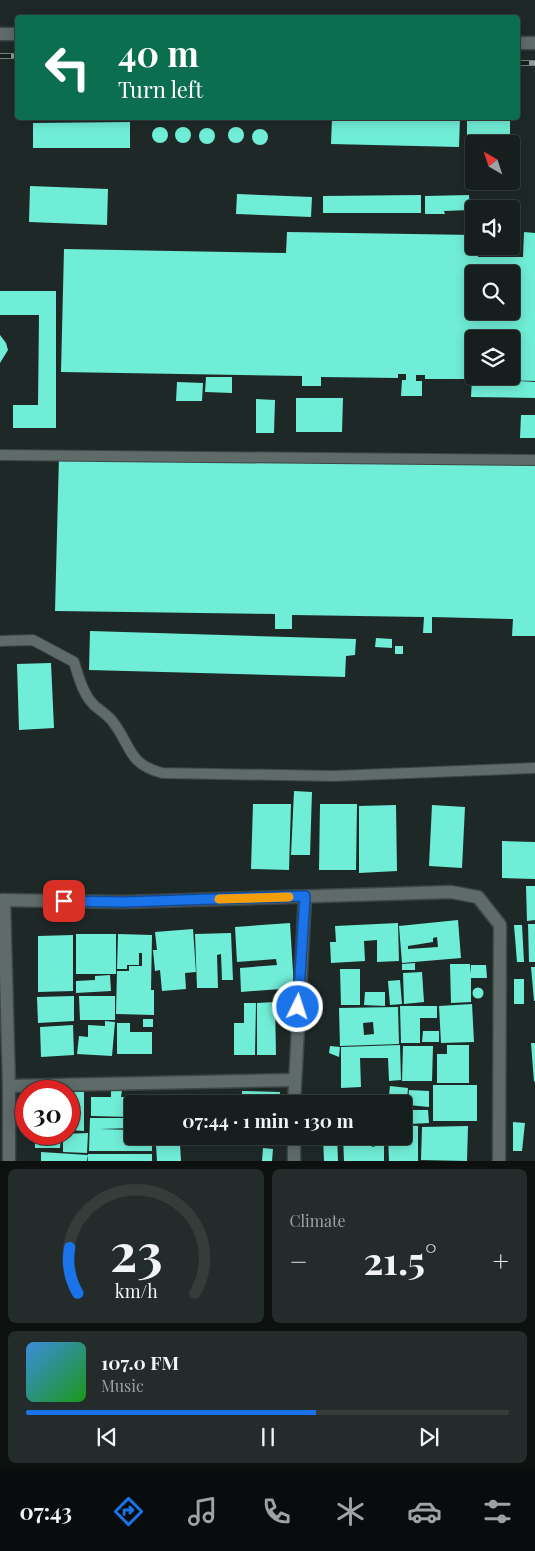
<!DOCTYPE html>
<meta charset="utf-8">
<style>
:root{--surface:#161f1d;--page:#232c2a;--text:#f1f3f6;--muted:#9ea2a4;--line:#353d3b;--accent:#1a73e8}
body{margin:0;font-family:"Playfair Display",serif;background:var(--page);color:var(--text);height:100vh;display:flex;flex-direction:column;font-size:19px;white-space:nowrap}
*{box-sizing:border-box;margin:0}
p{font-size:16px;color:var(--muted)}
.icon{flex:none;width:28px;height:28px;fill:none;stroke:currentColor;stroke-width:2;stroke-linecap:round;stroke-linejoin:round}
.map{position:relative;height:1161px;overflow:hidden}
.panel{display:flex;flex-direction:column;gap:8px;padding:8px;background:#0c1110;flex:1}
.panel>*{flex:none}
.guide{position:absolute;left:15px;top:15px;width:505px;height:105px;border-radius:5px;box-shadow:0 2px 12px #0003,0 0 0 1px var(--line);background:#0b6e4f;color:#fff;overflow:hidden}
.needle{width:32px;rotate:321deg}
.buttons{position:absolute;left:465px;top:135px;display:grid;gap:10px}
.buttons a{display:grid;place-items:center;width:55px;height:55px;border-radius:5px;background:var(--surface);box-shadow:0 2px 12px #0003,0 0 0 1px var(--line);font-size:25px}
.speed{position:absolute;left:15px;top:1080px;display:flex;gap:10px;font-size:25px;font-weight:700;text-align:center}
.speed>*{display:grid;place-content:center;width:65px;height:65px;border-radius:50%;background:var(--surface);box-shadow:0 2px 12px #0003,0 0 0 1px var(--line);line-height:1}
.speed .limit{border:8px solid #d22;background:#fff;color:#111}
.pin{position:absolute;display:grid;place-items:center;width:42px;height:42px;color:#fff;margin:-21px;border-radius:10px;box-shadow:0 2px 8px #0006}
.me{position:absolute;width:55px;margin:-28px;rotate:4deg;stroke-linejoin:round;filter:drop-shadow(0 0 4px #0008)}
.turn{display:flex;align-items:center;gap:18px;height:105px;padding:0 20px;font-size:22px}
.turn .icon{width:65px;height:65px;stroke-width:2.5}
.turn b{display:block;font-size:35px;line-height:42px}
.big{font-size:38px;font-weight:700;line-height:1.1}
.panel .widget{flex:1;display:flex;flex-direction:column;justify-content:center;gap:8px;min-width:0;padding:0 18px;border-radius:8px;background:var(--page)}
.panel .dial{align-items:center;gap:0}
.dial svg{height:130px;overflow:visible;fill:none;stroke:var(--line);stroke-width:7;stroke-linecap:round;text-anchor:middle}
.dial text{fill:var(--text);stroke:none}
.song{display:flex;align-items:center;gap:15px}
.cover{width:60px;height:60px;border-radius:8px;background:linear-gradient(135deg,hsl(210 70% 55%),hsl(120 70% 35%))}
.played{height:5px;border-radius:2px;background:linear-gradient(90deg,var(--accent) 60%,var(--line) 60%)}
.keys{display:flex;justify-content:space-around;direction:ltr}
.heat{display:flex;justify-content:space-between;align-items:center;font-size:28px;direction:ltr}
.panel .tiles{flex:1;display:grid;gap:8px;grid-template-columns:1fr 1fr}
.widget:last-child{grid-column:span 2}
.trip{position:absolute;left:124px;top:1095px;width:288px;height:50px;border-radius:5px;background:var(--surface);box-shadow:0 2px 12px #0003,0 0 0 1px var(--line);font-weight:700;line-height:50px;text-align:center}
.menu{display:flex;height:80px;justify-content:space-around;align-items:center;background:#090c0c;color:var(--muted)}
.menu .icon{width:35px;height:35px}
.menu .active{color:var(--accent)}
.menu b{font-size:22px;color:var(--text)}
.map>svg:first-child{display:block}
.building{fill:#70edd6;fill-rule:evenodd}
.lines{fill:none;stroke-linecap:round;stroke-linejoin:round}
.service-casing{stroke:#3d4644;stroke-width:12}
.minor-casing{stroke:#3d4644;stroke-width:15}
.service{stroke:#5e6b68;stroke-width:10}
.minor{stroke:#5e6b68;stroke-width:12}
.rail-casing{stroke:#929b99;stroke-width:5.5}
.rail{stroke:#15201d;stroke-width:4;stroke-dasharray:11;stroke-linecap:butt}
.route-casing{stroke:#114b97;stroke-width:12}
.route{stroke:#1a73e8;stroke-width:9}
.slow{stroke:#f59e0b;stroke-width:9}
</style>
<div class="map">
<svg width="535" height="1161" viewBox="0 0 535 1161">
<rect width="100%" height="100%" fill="#1e2927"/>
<g class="building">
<path d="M332,118H460L459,147L331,144Z"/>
<path d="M467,118H510V138L467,137Z"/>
<path d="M130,122V148H33V123Z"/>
<circle cx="160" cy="135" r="8"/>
<circle cx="236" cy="135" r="8"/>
<circle cx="183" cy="135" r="8"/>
<circle cx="207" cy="136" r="8"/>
<circle cx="260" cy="137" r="8"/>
<path d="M30,186L108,189L107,225L29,222Z"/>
<path d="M237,194L312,197L311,217L236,214Z"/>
<path d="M421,195V213H323V196Z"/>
<path d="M469,195L470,210L444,211L445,214H425V196Z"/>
<path d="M287,232L474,235V246H478V257H523L524,232L535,233V381L504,380L535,382V398L471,397L472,378L511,376V339H474V374H468L467,379H425V375H416V381H422V396H401L402,380H406V374H398V378L321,377V386H302V376L61,372L64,249L286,253ZM474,274H511V311H474Z"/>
<path d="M0,291H56V428H13V405H38L39,315H0Z"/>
<path d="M0,335L6,343L8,350L0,363Z"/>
<path d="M206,377H232V393L205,392Z"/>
<path d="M177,382L203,383L202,401H176Z"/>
<path d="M296,398H343L342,432H296Z"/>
<path d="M256,399L275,400L274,433H256Z"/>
<path d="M521,415H535V438H520Z"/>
<path d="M59,456L535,464V636H512L513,619L432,617V633H423L424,617L292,615V629H275V614L55,611Z"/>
<path d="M90,631L356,639L355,655L346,656L345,677L89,670Z"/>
<path d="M376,638L392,639V648L375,647Z"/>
<rect x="395" y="646" width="8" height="8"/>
<path d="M51,663L54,728L19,730L17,664Z"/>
<path d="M294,791L312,792L310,855H291Z"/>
<path d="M253,804H291L289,870L251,869Z"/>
<path d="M320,804H357L356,870H319Z"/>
<path d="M396,805L397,871L359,873V806Z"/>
<path d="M432,805L465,807L462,868L429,866Z"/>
<path d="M502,841L535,842V879L502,878Z"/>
<path d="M526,886H535V920L527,921Z"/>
<path d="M458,920L461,958L402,963L399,926ZM437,937L438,947L408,949V946L433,942V938Z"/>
<path d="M290,923L294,988L241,992L240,968L277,965L276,959L237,962L235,927Z"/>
<path d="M398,923L399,961L377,962V940L364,941L365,961L331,963L330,942H336L335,926Z"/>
<path d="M528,924H535V962H529Z"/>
<path d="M514,925H522L524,962H517Z"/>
<path d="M193,929L196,972L185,973L186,989L162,991L160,970L155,971L153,950H157L155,932Z"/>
<path d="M231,933L233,980H222L221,954L217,955L218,988H197L195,934Z"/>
<rect x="76" y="934" width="40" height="40"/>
<path d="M118,934L152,935L151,990H154V1015L116,1014L117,971H129V966H142V953H139V965H127V969H117Z"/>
<path d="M73,935V991L38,992V936Z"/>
<path d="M415,963V970H402V964Z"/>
<path d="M450,964H470V974L471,965H486L487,978H471V1002L451,1003Z"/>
<path d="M531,967H535V1001H534Z"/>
<path d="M340,969H360V1005H341Z"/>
<path d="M422,972L424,1002L404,1004L403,973Z"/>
<path d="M110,975L111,991L76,993V981L95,980V976Z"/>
<rect x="514" y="979" width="10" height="25"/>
<path d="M400,980L402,1004L390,1005L388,981Z"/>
<circle cx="478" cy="993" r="5.5"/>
<path d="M365,992H385V1006L364,1005Z"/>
<path d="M74,996V1021L38,1023L37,997Z"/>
<path d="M79,996H115V1020H80Z"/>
<path d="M275,1002L276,1055H257V1003Z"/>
<path d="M244,1003H256L255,1055H234V1023H244Z"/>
<path d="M472,1004L474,1042L441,1043L439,1006Z"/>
<path d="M400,1006H437V1018H420V1043H401Z"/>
<path d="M398,1007L399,1044L340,1046L339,1008ZM373,1022L374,1034L364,1035L363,1023Z"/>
<rect x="143" y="1019" width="10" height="8"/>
<path d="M105,1021L115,1022L112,1056L77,1054L79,1036L88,1037V1025L105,1026Z"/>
<path d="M117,1023H130V1032H152V1054H117Z"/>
<path d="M73,1025L74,1055L41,1057L40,1027Z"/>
<path d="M423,1031H439V1042H422Z"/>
<path d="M531,1043H535V1081L534,1082Z"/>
<path d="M400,1045L401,1080L389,1081L388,1058H360L361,1087L341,1088V1047Z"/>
<path d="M447,1045H469V1083H437V1054H447Z"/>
<path d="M330,1046L340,1047L339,1057L329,1053Z"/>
<path d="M403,1046H433L432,1081H402Z"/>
<rect x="433" y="1085" width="44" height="36"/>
<path d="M390,1086L408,1088L405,1123L402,1122V1104H388Z"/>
<path d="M111,1090H122L121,1097H151V1104H132V1117L91,1116V1097H111Z"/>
<path d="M409,1090L429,1091V1107L408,1105Z"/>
<path d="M242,1091L280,1092L279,1104L242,1101Z"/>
<path d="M69,1092H84V1131L69,1130Z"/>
<path d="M221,1096V1104H157V1098Z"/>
<path d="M410,1110H428L429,1123L410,1124Z"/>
<path d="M90,1118H132V1128L100,1129L132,1130V1136H152V1151H89Z"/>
<path d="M513,1122L525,1123L522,1151H513Z"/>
<path d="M402,1125L418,1126V1161H389L388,1136H402Z"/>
<path d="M468,1126L467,1161L421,1160L422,1127Z"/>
<path d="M88,1133L87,1153L63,1152V1134Z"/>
<path d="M35,1134H61L60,1148H35Z"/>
<path d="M158,1136H178V1141L158,1142Z"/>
<path d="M221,1136H244L241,1144Z"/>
<path d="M264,1136H274L275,1143H264Z"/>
<path d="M323,1136H337L338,1161H324Z"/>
<path d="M343,1136H371L372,1147L384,1144V1161H344Z"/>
<path d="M180,1144L181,1161H157L156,1145Z"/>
<path d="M263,1148L273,1149L272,1161H262Z"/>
<path d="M41,1152L88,1155L87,1161H41Z"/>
<path d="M152,1154V1161H88V1154Z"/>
</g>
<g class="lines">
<defs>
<g id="service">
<path d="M0,455L535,460"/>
<path d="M0,641L33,640L74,662C78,675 83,694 93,704C99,710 108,715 113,722C132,747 128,764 162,773L334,776L535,768"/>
</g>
<g id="minor">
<path d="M0,34H18"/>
<path d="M518,43H535"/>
<path d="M0,900L123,902L451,892L478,897L500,925L499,1161"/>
<path d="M4,900L9,1086V1161"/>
<path d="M9,1086L293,1080"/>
<path d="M294,1104L305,897"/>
<path d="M294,1161V1136"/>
</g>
</defs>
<use href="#service" class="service-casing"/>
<use href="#minor" class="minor-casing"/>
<use href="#service" class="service"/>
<use href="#minor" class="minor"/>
<defs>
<g id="rail">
<path d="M0,56H18"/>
<path d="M518,63H535"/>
</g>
</defs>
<use href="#rail" class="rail-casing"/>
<use href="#rail" class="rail"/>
</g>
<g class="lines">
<defs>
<path id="route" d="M64,901L123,902L305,896L298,1007"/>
</defs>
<use href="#route" class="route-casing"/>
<use href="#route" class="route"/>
<path class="slow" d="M219,899L289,897"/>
</g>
</svg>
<div class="buttons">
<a><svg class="needle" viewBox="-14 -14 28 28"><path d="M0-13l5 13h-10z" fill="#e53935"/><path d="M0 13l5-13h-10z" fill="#9ea2a4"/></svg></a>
<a><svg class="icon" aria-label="sound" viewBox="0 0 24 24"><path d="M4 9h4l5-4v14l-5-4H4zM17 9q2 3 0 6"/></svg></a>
<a><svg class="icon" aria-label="search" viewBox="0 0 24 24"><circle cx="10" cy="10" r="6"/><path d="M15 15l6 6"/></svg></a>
<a><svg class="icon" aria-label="layers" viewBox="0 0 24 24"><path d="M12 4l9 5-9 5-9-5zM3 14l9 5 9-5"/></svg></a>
</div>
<div class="speed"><div class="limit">30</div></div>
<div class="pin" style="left:64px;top:901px;background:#d93025"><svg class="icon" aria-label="arrive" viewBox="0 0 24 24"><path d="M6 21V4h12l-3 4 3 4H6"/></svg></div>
<svg class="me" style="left:298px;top:1007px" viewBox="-20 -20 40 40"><circle r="17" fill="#1a73e8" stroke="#fff" stroke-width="3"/><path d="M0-11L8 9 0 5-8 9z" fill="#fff"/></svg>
<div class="trip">07:44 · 1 min · 130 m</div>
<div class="guide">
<div class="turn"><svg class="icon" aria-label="left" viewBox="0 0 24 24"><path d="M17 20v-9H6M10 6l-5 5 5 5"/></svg><div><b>40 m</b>Turn left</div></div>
</div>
</div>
<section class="panel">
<div class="tiles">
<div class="widget dial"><svg viewBox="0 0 100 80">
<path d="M14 69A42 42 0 1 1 86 69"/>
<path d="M14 69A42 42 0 0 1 9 41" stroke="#1a73e8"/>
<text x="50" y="56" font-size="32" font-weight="700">23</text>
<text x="50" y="72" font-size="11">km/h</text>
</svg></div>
<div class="widget"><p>Climate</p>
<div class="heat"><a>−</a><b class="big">21.5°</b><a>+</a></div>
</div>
<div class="widget">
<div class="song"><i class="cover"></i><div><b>107.0 FM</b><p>Music</p></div></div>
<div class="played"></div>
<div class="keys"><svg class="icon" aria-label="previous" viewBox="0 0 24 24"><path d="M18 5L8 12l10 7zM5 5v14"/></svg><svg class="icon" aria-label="pause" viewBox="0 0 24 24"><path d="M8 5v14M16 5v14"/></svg><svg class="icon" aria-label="next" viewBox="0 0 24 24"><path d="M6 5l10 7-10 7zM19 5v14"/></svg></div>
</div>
</div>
</section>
<nav class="menu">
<b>07:43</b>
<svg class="icon active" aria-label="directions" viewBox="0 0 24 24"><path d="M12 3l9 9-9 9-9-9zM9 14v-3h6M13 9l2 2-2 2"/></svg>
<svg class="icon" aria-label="music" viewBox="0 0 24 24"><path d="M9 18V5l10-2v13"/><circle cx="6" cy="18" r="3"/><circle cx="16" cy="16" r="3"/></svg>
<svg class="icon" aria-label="phone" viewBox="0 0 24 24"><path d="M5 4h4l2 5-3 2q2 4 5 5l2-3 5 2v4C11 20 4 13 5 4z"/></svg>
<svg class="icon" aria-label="climate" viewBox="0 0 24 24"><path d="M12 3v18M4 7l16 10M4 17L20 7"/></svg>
<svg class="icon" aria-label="car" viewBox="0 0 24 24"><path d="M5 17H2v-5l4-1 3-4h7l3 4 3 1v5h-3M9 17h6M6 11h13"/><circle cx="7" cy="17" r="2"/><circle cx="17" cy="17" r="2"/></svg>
<svg class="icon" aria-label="filters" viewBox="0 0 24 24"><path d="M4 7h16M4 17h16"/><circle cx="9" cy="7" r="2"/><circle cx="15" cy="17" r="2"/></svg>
</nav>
